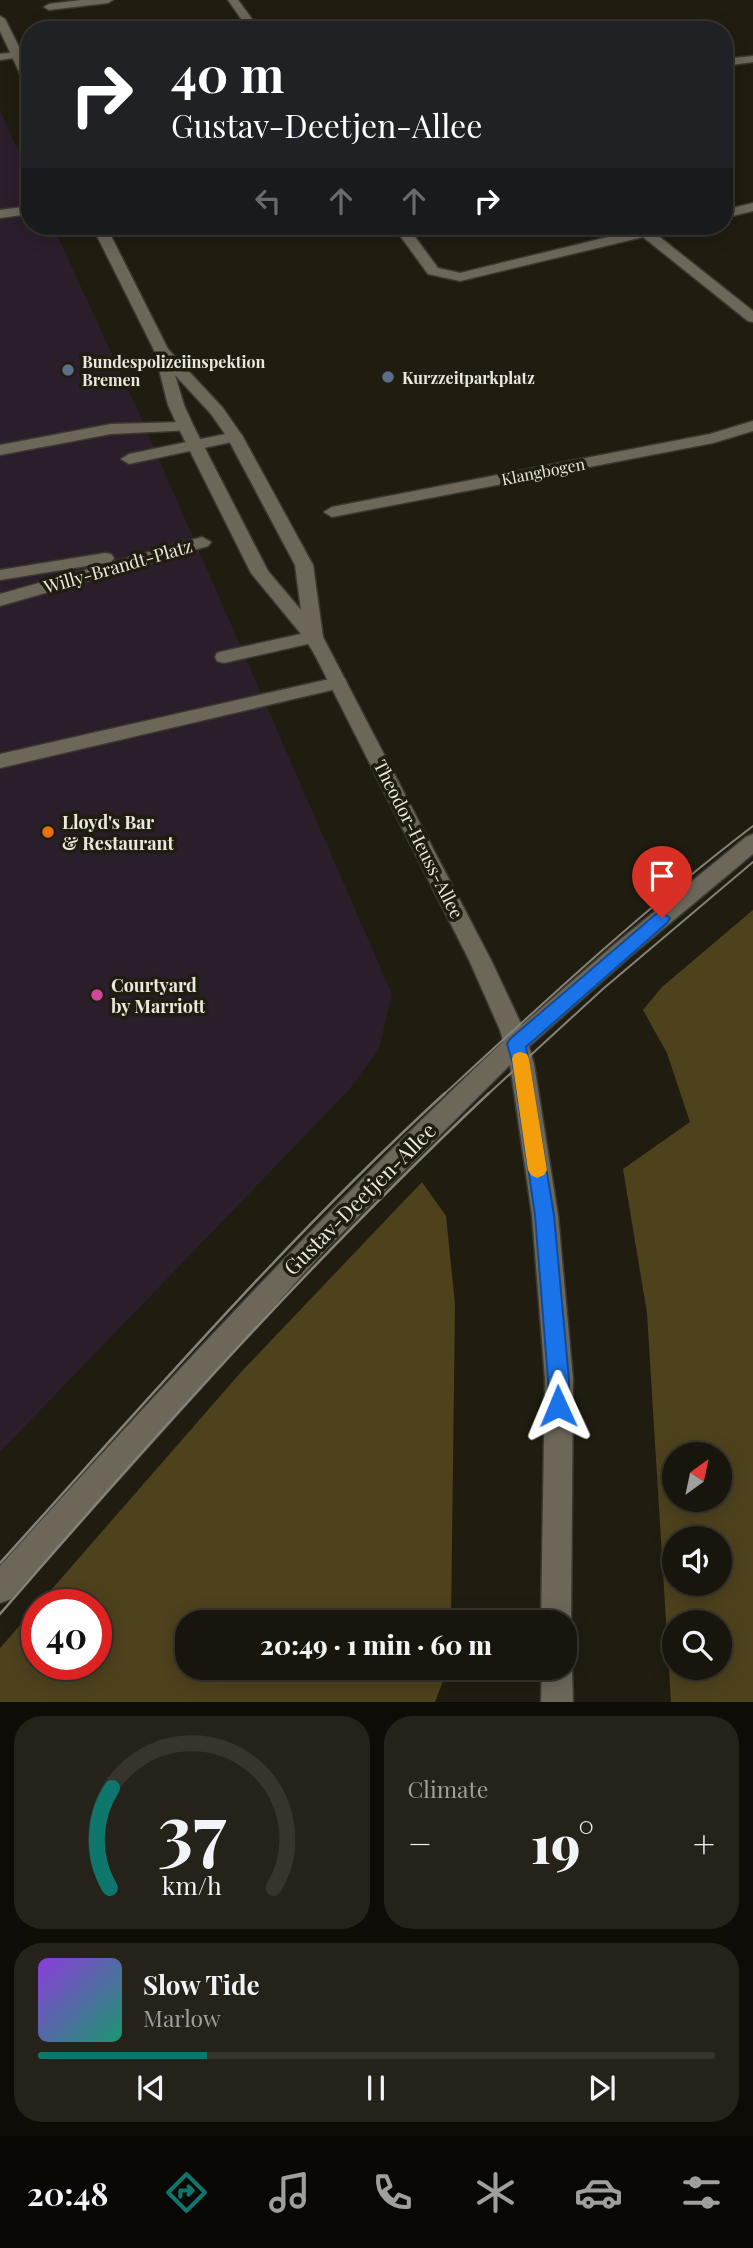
<!DOCTYPE html>
<meta charset="utf-8">
<style>
:root{--surface:#18150c;--page:#25221a;--text:#f1f3f6;--muted:#9f9f9d;--line:#36342d;--accent:#0f766e}
body{margin:0;font-family:"Playfair Display",serif;background:var(--page);color:var(--text);height:100vh;display:flex;flex-direction:column;font-size:26px;white-space:nowrap}
*{box-sizing:border-box;margin:0}
p{font-size:23px;color:var(--muted)}
.icon{flex:none;width:38px;height:38px;fill:none;stroke:currentColor;stroke-width:2;stroke-linecap:round;stroke-linejoin:round}
.map{position:relative;height:1702px;overflow:hidden}
.side{display:flex;flex-direction:column;gap:14px;padding:14px;background:#0d0c07;flex:1}
.side>*{flex:none}
.hud{position:absolute;left:21px;top:21px;width:712px;height:214px;border-radius:28px;box-shadow:0 4px 18px #0003,0 0 0 2px var(--line);background:#202124;color:#fff;overflow:hidden}
.needle{width:46px;rotate:33deg}
.tools{position:absolute;left:662px;top:1442px;display:grid;gap:14px}
.tools a{display:grid;place-items:center;width:70px;height:70px;border-radius:50%;background:var(--surface);box-shadow:0 4px 18px #0003,0 0 0 2px var(--line);font-size:35px}
.speed{position:absolute;left:21px;top:1589px;display:flex;gap:14px;font-size:35px;font-weight:700;text-align:center}
.speed>*{display:grid;place-content:center;width:91px;height:91px;border-radius:50%;background:var(--surface);box-shadow:0 4px 18px #0003,0 0 0 2px var(--line);line-height:1}
.speed .limit{border:10px solid #d22;background:#fff;color:#111}
.pin{position:absolute;display:grid;place-items:center;width:60px;height:60px;color:#fff;margin:-72px -30px;border-radius:50% 50% 50% 0;rotate:-45deg;box-shadow:0 0 7px #0007}
.pin .icon{rotate:45deg}
.me{position:absolute;width:77px;margin:-38px;rotate:359deg;stroke-linejoin:round;filter:drop-shadow(0 0 5px #0008)}
.turn{display:flex;align-items:center;gap:24px;height:147px;padding:0 35px;font-size:32px}
.turn .icon{width:91px;height:91px;stroke-width:2.5}
.turn b{display:block;font-size:49px;line-height:60px}
.lanes{display:flex;align-items:center;height:66px;padding:0 35px;background:#0003;justify-content:center;gap:35px;direction:ltr}
.lanes .off{opacity:.35}
.big{font-size:52px;font-weight:800;line-height:1.1}
.side .card{flex:1;display:flex;flex-direction:column;justify-content:center;gap:10px;min-width:0;padding:0 24px;border-radius:28px;background:var(--page)}
.side .dial{align-items:center;gap:0}
.dial svg{height:182px;overflow:visible;fill:none;stroke:var(--line);stroke-width:7;stroke-linecap:round;text-anchor:middle}
.dial text{fill:var(--text);stroke:none}
.song{display:flex;align-items:center;gap:21px}
.cover{width:84px;height:84px;border-radius:10px;background:linear-gradient(135deg,hsl(270 70% 55%),hsl(160 70% 35%))}
.played{height:7px;border-radius:4px;background:linear-gradient(90deg,var(--accent) 25%,var(--line) 25%)}
.keys{display:flex;justify-content:space-around;direction:ltr}
.heat{display:flex;justify-content:space-between;align-items:center;font-size:38px;direction:ltr}
.side .tiles{flex:1;display:grid;gap:14px;grid-template-columns:1fr 1fr}
.card:last-child{grid-column:span 2}
.trip{position:absolute;left:175px;top:1610px;width:402px;height:70px;border-radius:28px;background:var(--surface);box-shadow:0 4px 18px #0003,0 0 0 2px var(--line);font-weight:800;line-height:70px;text-align:center}
.tab-bar{display:flex;height:112px;justify-content:space-around;align-items:center;background:#0a0805;color:var(--muted)}
.tab-bar .icon{width:49px;height:49px}
.tab-bar .active{color:var(--accent)}
.tab-bar b{font-size:32px;color:var(--text)}
.map>svg:first-child{display:block}
.commercial{fill:#2a1e2b}
.green{fill:#4e421d;fill-rule:evenodd}
.lines{fill:none;stroke-linecap:round;stroke-linejoin:round}
.lane-casing{stroke:#3b3832;stroke-width:3}
.street-casing{stroke:#3b3832;stroke-width:3}
.secondary-casing{stroke:#3b3832;stroke-width:3}
.lane{fill:#6c6759;fill-rule:evenodd}
.street{fill:#6c6759;fill-rule:evenodd}
.secondary{fill:#6c6759;fill-rule:evenodd}
.tram-far1{stroke:#858278;stroke-width:2}
.tram{stroke:#858278;stroke-width:2.5}
.route{fill:#1a73e8;stroke:#114b97;stroke-width:2}
.slow{fill:#f59e0b}
.service-dot{fill:#5c6f8a;stroke:#201c10;stroke-width:2.5}
.food-dot{fill:#e8710a;stroke:#201c10;stroke-width:2.5}
.hotel-dot{fill:#d1479c;stroke:#201c10;stroke-width:2.5}
.labels{text-anchor:middle;dominant-baseline:central;stroke-width:7;stroke-linejoin:round;paint-order:stroke}
.far-poi-label{font-size:16px;font-weight:bold;fill:#eae7df;stroke:#201c10;text-anchor:start}
.far-street-label{font-size:16px;fill:#eae7df;stroke:#201c10}
.street-label{font-size:18px;fill:#eae7df;stroke:#201c10}
.poi-label{font-size:18px;font-weight:bold;fill:#eae7df;stroke:#201c10;text-anchor:start}
.near-street-label{font-size:21px;fill:#eae7df;stroke:#201c10}
</style>
<div class="map">
<svg width="753" height="1702" viewBox="0 0 753 1702">
<rect width="100%" height="100%" fill="#201c10"/>
<path class="commercial" d="M0,111L30,175V226H53L138,411L392,994L379,1049L349,1090L0,1452Z"/>
<g class="green">
<path d="M753,910V1702H671L647,1313L623,1169L690,1122L667,1053L643,1010L662,987ZM674,1454H719V1500H674ZM674,1538H719V1584H674ZM674,1622H719V1668H674Z"/>
<path d="M422,1182L446,1216L455,1304L451,1622H187V1668H448L435,1702H0V1648L37,1606V1664H96V1605H38L242,1371Z"/>
</g>
<g class="lines">
<defs>
<g id="lane">
<path d="M81,0H113L108,3L49,10L44,7L49,4Z"/>
<path d="M228,0H238L260,30H249Z"/>
<path d="M18,52L24,55L22,57L0,60V54Z"/>
<path d="M753,56V62L724,66V59Z"/>
<path d="M753,203V211L724,218V210Z"/>
<path d="M30,206V214L0,218V210Z"/>
<path d="M393,226H407L438,268L460,273L645,228L680,226L678,229L656,234L753,311V322L748,321L643,237L460,281L428,274Z"/>
<path d="M235,432L241,434L243,437L241,440L129,464L121,459L129,454Z"/>
<path d="M314,631L321,633L323,637L321,641L224,663L217,661L215,657L217,653L224,651Z"/>
<path d="M338,677L345,679L347,683L345,687L0,768V754Z"/>
<path d="M516,1035L524,1037L528,1044L524,1051L325,1250L11,1599L0,1603V1566C164,1384 329,1205 508,1037Z"/>
</g>
<g id="street">
<path d="M753,421V431L713,443L332,517L324,512L332,507L710,434Z"/>
<path d="M186,422L194,427L192,430L111,434L0,455V445L111,424Z"/>
<path d="M202,537L211,542L208,546L0,606V594Z"/>
<path d="M105,553L111,554L114,558L111,562L0,580V570Z"/>
<path d="M753,834V854L632,955L524,1051L516,1053L508,1051L504,1044L508,1037L616,943L746,837Z"/>
</g>
<g id="secondary">
<path d="M0,16L5,19L30,69V85L24,82L0,31Z"/>
<path d="M92,226H106L168,349L223,408L243,437L313,565L323,637L491,960L524,1030L534,1064L558,1215L573,1379L571,1622L565,1633V1622H541L545,1379L532,1215L510,1064L500,1030L469,960L316,657L306,640L251,573L178,427L168,405L154,350ZM175,375L211,414L227,437L295,565L301,610L268,571L194,427L184,405Z"/>
<path d="M565,1656L572,1668L573,1702H541L542,1668H565Z"/>
</g>
</defs>
<use href="#lane" class="lane-casing"/>
<use href="#street" class="street-casing"/>
<use href="#secondary" class="secondary-casing"/>
<use href="#lane" class="lane"/>
<use href="#street" class="street"/>
<use href="#secondary" class="secondary"/>
<g class="tram-far1">
<path d="M443,1095C544,1002 644,909 753,826"/>
<path d="M487,1095L604,988L753,862"/>
</g>
<g class="tram">
<path d="M0,1563C145,1403 286,1239 445,1093"/>
<path d="M0,1614C156,1434 315,1257 489,1093"/>
</g>
</g>
<path class="route" d="M662,912L670,918L667,923L526,1047L554,1215L569,1379V1406L566,1413L558,1416L551,1413L548,1406V1379L535,1215L513,1064L507,1044L510,1039L656,914Z"/>
<path class="slow" d="M520,1052L527,1054L529,1059L547,1170L544,1175L537,1178L531,1175L528,1170L512,1059L514,1054Z"/>
<g class="service-dot">
<circle cx="68" cy="370" r="7"/>
<circle cx="388" cy="377" r="7"/>
</g>
<circle class="food-dot" cx="48" cy="832" r="7"/>
<circle class="hotel-dot" cx="97" cy="995" r="7"/>
<g class="labels">
<g class="far-poi-label">
<text x="82" y="361">Bundespolizeiinspektion<tspan x="82" dy="18">Bremen</tspan></text>
<text x="402" y="377">Kurzzeitparkplatz</text>
</g>
<g class="far-street-label">
<text transform="translate(543 471) rotate(-11)">Klangbogen</text>
</g>
<g class="street-label">
<text transform="translate(118 566) rotate(-16)">Willy-Brandt-Platz</text>
<text transform="translate(419 839) rotate(63)">Theodor-Heuss-Allee</text>
</g>
<g class="poi-label">
<text x="62" y="822">Lloyd's Bar<tspan x="62" dy="21">&amp; Restaurant</tspan></text>
<text x="111" y="985">Courtyard<tspan x="111" dy="21">by Marriott</tspan></text>
</g>
<g class="near-street-label">
<text transform="translate(359 1198) rotate(-45)">Gustav-Deetjen-Allee</text>
</g>
</g>
</svg>
<div class="tools">
<a><svg class="needle" viewBox="-14 -14 28 28"><path d="M0-13l5 13h-10z" fill="#e53935"/><path d="M0 13l5-13h-10z" fill="#9f9f9d"/></svg></a>
<a><svg class="icon" aria-label="sound" viewBox="0 0 24 24"><path d="M4 9h4l5-4v14l-5-4H4zM17 9q2 3 0 6"/></svg></a>
<a><svg class="icon" aria-label="search" viewBox="0 0 24 24"><circle cx="10" cy="10" r="6"/><path d="M15 15l6 6"/></svg></a>
</div>
<div class="speed"><div class="limit">40</div></div>
<div class="pin" style="left:662px;top:918px;background:#d93025"><svg class="icon" aria-label="arrive" viewBox="0 0 24 24"><path d="M6 21V4h12l-3 4 3 4H6"/></svg></div>
<svg class="me" style="left:558px;top:1406px" viewBox="-20 -20 40 40"><path d="M0-17L14 15 0 8-14 15z" fill="#1a73e8" stroke="#fff" stroke-width="4"/></svg>
<div class="trip">20:49 · 1 min · 60 m</div>
<div class="hud">
<div class="turn"><svg class="icon" aria-label="right" viewBox="0 0 24 24"><path d="M7 20v-9h11M14 6l5 5-5 5"/></svg><div><b>40 m</b>Gustav-Deetjen-Allee</div></div>
<div class="lanes"><svg class="icon off" aria-label="left" viewBox="0 0 24 24"><path d="M17 20v-9H6M10 6l-5 5 5 5"/></svg><svg class="icon off" aria-label="ahead" viewBox="0 0 24 24"><path d="M12 20V5M6 11l6-6 6 6"/></svg><svg class="icon off" aria-label="ahead" viewBox="0 0 24 24"><path d="M12 20V5M6 11l6-6 6 6"/></svg><svg class="icon" aria-label="right" viewBox="0 0 24 24"><path d="M7 20v-9h11M14 6l5 5-5 5"/></svg></div>
</div>
</div>
<section class="side">
<div class="tiles">
<div class="card dial"><svg viewBox="0 0 100 80">
<path d="M14 69A42 42 0 1 1 86 69"/>
<path d="M14 69A42 42 0 0 1 15 25" stroke="#0f766e"/>
<text x="50" y="56" font-size="32" font-weight="700">37</text>
<text x="50" y="72" font-size="11">km/h</text>
</svg></div>
<div class="card"><p>Climate</p>
<div class="heat"><a>−</a><b class="big">19°</b><a>+</a></div>
</div>
<div class="card">
<div class="song"><i class="cover"></i><div><b>Slow Tide</b><p>Marlow</p></div></div>
<div class="played"></div>
<div class="keys"><svg class="icon" aria-label="previous" viewBox="0 0 24 24"><path d="M18 5L8 12l10 7zM5 5v14"/></svg><svg class="icon" aria-label="pause" viewBox="0 0 24 24"><path d="M8 5v14M16 5v14"/></svg><svg class="icon" aria-label="next" viewBox="0 0 24 24"><path d="M6 5l10 7-10 7zM19 5v14"/></svg></div>
</div>
</div>
</section>
<nav class="tab-bar">
<b>20:48</b>
<svg class="icon active" aria-label="directions" viewBox="0 0 24 24"><path d="M12 3l9 9-9 9-9-9zM9 14v-3h6M13 9l2 2-2 2"/></svg>
<svg class="icon" aria-label="music" viewBox="0 0 24 24"><path d="M9 18V5l10-2v13"/><circle cx="6" cy="18" r="3"/><circle cx="16" cy="16" r="3"/></svg>
<svg class="icon" aria-label="phone" viewBox="0 0 24 24"><path d="M5 4h4l2 5-3 2q2 4 5 5l2-3 5 2v4C11 20 4 13 5 4z"/></svg>
<svg class="icon" aria-label="climate" viewBox="0 0 24 24"><path d="M12 3v18M4 7l16 10M4 17L20 7"/></svg>
<svg class="icon" aria-label="car" viewBox="0 0 24 24"><path d="M5 17H2v-5l4-1 3-4h7l3 4 3 1v5h-3M9 17h6M6 11h13"/><circle cx="7" cy="17" r="2"/><circle cx="17" cy="17" r="2"/></svg>
<svg class="icon" aria-label="filters" viewBox="0 0 24 24"><path d="M4 7h16M4 17h16"/><circle cx="9" cy="7" r="2"/><circle cx="15" cy="17" r="2"/></svg>
</nav>
